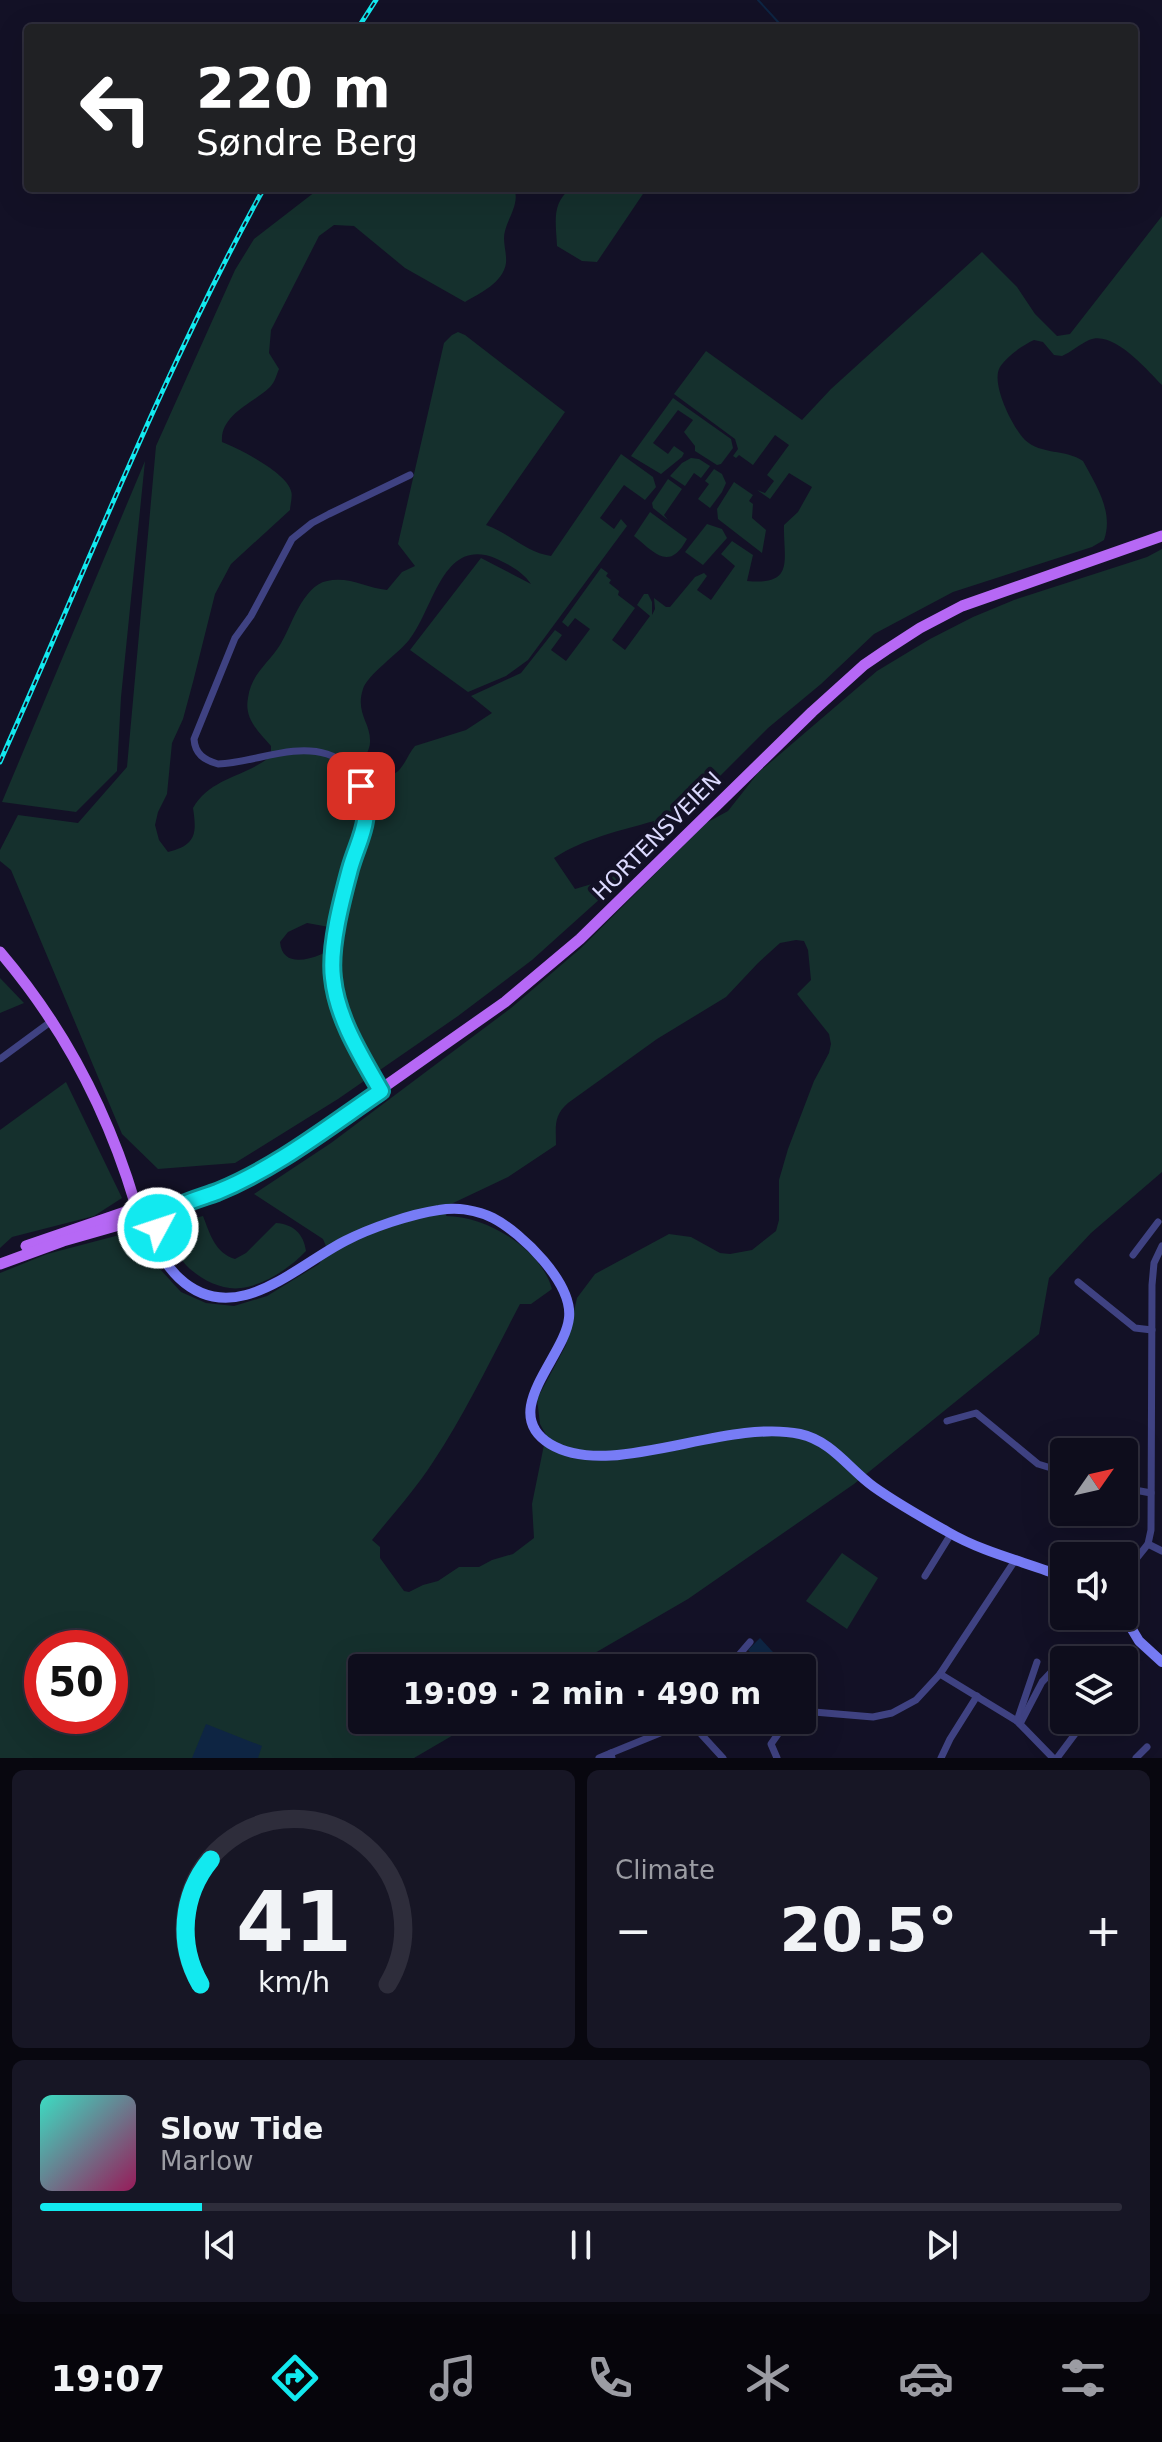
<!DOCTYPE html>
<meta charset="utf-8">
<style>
:root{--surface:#0e0d1c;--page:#171625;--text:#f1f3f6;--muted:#9b9ca3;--line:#2e2d3b;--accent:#12e9ef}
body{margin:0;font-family:"DejaVu Sans",sans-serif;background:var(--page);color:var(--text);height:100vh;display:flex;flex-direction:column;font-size:30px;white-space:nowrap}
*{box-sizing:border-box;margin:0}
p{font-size:26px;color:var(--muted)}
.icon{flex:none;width:44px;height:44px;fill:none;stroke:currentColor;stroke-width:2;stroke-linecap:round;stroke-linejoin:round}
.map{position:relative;height:1758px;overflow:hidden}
.side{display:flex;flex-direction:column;gap:12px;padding:12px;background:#08070f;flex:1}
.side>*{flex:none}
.hud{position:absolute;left:24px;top:24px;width:1114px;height:168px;border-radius:8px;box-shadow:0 8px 32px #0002,0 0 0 2px var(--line);background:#202124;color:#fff;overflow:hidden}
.needle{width:52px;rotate:56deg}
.controls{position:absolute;left:1050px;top:1438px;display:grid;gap:16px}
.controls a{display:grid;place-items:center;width:88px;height:88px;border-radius:8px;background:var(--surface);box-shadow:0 8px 32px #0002,0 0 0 2px var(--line);font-size:40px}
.speed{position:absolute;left:24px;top:1630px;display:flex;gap:16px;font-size:40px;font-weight:700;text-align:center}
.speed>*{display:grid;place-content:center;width:104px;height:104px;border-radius:50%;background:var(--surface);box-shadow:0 8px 32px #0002,0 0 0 2px var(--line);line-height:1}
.speed .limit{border:12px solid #d22;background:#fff;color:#111}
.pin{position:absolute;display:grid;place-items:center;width:68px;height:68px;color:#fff;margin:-34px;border-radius:16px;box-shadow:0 4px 12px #0006}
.me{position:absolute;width:88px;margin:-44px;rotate:50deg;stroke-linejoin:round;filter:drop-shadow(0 0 6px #0008)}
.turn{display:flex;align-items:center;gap:28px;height:168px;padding:0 40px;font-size:36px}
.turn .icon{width:104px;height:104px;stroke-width:2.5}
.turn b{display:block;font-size:56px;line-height:68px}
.big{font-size:60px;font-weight:700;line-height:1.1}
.side .tile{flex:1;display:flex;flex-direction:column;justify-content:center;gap:12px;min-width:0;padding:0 28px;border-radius:12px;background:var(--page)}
.side .dial{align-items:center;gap:0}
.dial svg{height:208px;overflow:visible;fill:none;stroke:var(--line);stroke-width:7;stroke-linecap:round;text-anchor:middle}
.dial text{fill:var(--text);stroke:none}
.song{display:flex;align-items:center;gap:24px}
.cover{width:96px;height:96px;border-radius:12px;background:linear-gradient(135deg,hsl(170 70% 55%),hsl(330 70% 35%))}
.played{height:8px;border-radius:4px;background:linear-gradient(90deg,var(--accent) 15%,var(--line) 15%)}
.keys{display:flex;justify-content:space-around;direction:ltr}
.heat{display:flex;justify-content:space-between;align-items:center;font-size:44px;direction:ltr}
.side .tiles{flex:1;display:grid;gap:12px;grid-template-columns:1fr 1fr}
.tile:last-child{grid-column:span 2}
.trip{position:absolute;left:348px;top:1654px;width:468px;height:80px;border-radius:8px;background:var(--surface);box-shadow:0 8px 32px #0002,0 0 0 2px var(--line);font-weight:700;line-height:80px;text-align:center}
.tab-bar{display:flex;height:128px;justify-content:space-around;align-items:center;background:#06050b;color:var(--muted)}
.tab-bar .icon{width:56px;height:56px}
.tab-bar .active{color:var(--accent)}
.tab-bar b{font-size:36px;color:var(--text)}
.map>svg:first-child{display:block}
.green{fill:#15302d;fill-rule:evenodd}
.water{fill:#0e2543}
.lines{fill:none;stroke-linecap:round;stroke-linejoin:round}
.stream{stroke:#0e2543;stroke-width:2}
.street{stroke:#3f4282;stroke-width:7}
.secondary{stroke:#777cf6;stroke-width:10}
.primary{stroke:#b668f5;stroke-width:11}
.rail-casing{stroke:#12e9ef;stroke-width:5}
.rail{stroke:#131126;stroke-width:2;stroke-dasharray:6;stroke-linecap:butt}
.route-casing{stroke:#0c979b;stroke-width:20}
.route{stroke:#12e9ef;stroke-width:14}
.labels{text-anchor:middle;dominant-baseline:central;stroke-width:8;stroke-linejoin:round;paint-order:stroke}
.street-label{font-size:22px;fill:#dbd9fd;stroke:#131126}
</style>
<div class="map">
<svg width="1162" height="1758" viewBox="0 0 1162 1758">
<rect width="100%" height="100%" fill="#131126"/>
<g class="green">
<path d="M320,188H514C520,203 509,216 505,231C502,241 507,252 506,263C503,283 480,293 465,302L405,268L354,226L334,225L319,236L271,330L269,353L279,369C276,376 275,382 270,387C254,403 220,414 222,442C238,448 287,473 291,491C293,496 290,505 290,510L231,564L215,594L193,682L183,719L172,743L167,794L158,812L155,825L159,840L168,852C196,845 197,834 193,808C211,777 246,777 271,756V746C258,731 244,719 248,698C251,674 268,664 280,645C291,628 302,586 327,581C349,576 366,588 387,590L402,572L415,566L398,544L444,343L452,335L458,332L465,335L565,412L486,525C509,533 527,553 551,556L621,454L653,477L656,487L645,500L624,485L600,518L614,529L621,519L627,526L528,660L506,676L468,692L410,650L481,558L531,584C523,572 510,565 497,559C442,535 434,610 409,640C399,653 367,675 363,689C355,713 371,723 370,742C370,754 358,764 353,774L355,781C369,778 391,780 400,769C406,762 409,753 415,746L466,730L492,713L471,696L521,673L555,630L562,635L551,650L566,661L590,629L575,618L568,627L562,622L601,568L608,573L606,576L611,580L609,583L619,591L618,595L635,608L612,640L625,650L650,616L637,605L644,594H648L652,602V615L655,609L654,598L666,607H670L695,577L704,573L707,576L697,590L711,600L735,566L721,554L732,541L753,555L747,581C796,586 783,559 784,525L798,512L812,487L789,473L770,499L757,490L765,493L774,481L767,475L789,445L775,435L753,465L739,455L736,458L733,456L738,449L735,439L674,394L706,351L802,420L831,389L982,252L1017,287L1035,314L1057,336L1070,334L1162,216V385C1147,370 1113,329 1089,340C1080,344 1071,352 1062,356L1054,355L1043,342L1034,340C1023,345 1007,356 1000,367C990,383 1013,428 1025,440C1041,455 1066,449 1083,461C1096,485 1114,512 1104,540L1092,547L953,592L874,634L821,684L768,728L716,780L703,798L641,862L532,960L458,1016L338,1099L235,1163L158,1169L122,1134L11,870L0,861V850L18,815L78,823L127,767L156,446L235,270L254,239ZM654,821C652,831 647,843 640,851C630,862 618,863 612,878L575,889L554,858C585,838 619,831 654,821ZM307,923L329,927L341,932L340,945C323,955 283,974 280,942L288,932Z"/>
<path d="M571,188H647L597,262L582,261L557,246C556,222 551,204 571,188Z"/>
<path d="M673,398L731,439L733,448L721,464L717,465L695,451V446L684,432L693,420L678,410L653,443L668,454L674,446L684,453L682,457L661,474L631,456Z"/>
<path d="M691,458L699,459L710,466L701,478L694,473L685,486L670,476L682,463Z"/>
<path d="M145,461L121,697L117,771L76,812L2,802Z"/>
<path d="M714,469L722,474L726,483L722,492L710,508L698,499L709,484L705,481Z"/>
<path d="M668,479L682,489L664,515L668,520L653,508L652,503Z"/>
<path d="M734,482L753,495L749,501L753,504L752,518L766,530L762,553L718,519L717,509Z"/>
<path d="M650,512L687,539C669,572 655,553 634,536Z"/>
<path d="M707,524L722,529L727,538L703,565L685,552Z"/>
<path d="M1162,549V1172L1091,1233L1049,1278L1039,1334L854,1484L688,1599L569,1668H362V1720H479L414,1758H0V1273L47,1254L127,1233L181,1292L206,1303L234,1306L267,1296L319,1264L328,1251L323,1239L254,1194L331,1143L511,1008L581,948L706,823L728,811L758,773L877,671L930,639L973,617L1014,600L1147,557ZM796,940L804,941L808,950L811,980L797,994L829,1034L831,1044L829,1053L814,1081L788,1149L779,1180V1220L776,1231L752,1250L730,1254L720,1253L691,1237L669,1234L595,1274L577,1298L566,1345L537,1399L540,1424L546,1435L532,1504L534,1538L513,1554L492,1560L479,1567H459L438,1581L423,1585L409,1592L404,1591L380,1558V1547L372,1540C393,1514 415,1490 433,1462C466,1412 492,1357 520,1304H531L552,1289C541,1249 487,1216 446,1216L449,1205L508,1177L556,1145C556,1127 553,1116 568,1103L657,1039L726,997L758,963L780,943ZM42,1648H110V1716H42Z"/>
<path d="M0,978L24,1003L0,1013Z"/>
<path d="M66,1082L122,1198L94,1216L12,1237L0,1248V1130Z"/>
<path d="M203,1216C210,1234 215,1253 235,1259L246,1253L276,1223C293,1224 304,1234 306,1251C290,1268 265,1285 241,1288C199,1294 137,1230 203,1216Z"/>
<path d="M842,1553L878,1578L847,1629L806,1601Z"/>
</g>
<g class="water">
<path d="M760,1638L786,1666L784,1668H765L748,1650Z"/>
<path d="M206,1724L262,1746L258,1758H192Z"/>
</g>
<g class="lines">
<path class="stream" d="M758,0L779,23"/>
<g class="street">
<path d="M0,1059L53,1020"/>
<path d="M381,1091C362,1056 337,1018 333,978C329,944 341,902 350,870C353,860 359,851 361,841C370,808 365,766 327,754C292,743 253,763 218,764C204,760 195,754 194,739L235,638L251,616L292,539L312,523L329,514L410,475"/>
<path d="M1133,1255L1158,1222"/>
<path d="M1078,1282L1135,1328L1152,1330"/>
<path d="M947,1421L976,1413L1038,1464L1064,1472"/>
<path d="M1124,1488L1151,1493"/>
<path d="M1055,1490L1064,1493"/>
<path d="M1148,1544L1151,1530L1152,1285L1154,1263L1162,1246"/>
<path d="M1124,1574L1148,1544L1162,1551"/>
<path d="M925,1576L951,1534"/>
<path d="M741,1668L738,1656L750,1642"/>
<path d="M940,1674L1017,1721L1053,1758"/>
<path d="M802,1711L873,1717L892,1713L916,1700L940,1674L1016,1559"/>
<path d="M689,1721L723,1758"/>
<path d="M1017,1721L1037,1662"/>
<path d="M1020,1724L1042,1682L1057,1666H1064"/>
<path d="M611,1753L692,1720"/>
<path d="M599,1758L611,1753L612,1758"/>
<path d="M777,1758L771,1744L788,1720"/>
<path d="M941,1758L950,1739L977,1696"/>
<path d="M1057,1758L1075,1734"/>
<path d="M1136,1758L1147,1747"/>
</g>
<g class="secondary">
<path d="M156,1222L163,1253"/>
<path d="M145,1227C155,1244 164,1264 179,1278C234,1330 296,1266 345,1241C370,1228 411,1214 439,1210C457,1207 477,1210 493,1218C522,1233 573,1283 569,1318C565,1357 498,1412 550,1444C611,1481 724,1418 800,1434C832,1441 849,1469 874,1487C898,1504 923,1518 948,1532C984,1553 1026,1562 1064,1577"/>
<path d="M1124,1616L1139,1641L1162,1662"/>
</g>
<g class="primary">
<path d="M0,952C64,1027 107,1109 135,1203"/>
<circle cx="145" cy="1213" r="14"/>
<path d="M155,1202L191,1200"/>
<path d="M159,1218L225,1189L280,1160L505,1002L580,939L812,712L864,665L886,650L920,628L962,606L1162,536"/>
<path d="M26,1246L131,1210"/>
<path d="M0,1264L63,1241L126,1223H136"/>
</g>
<defs>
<g id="rail">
<path d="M358,28L376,0"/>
<path d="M0,762C86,570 162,373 264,188"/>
</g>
</defs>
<use href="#rail" class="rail-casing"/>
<use href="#rail" class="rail"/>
</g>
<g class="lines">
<defs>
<path id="route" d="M158,1228L156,1222C169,1206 198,1199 217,1192C276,1168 328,1127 381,1091C361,1056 337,1018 333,978C329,947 342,899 350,869C358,840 374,819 361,786"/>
</defs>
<use href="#route" class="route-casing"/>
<use href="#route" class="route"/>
</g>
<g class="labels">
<g class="street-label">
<text transform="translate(657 836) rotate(-45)">HORTENSVEIEN</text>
</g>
</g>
</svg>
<div class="controls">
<a><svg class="needle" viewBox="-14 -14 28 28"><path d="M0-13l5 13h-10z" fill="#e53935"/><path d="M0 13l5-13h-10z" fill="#9b9ca3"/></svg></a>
<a><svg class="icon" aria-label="sound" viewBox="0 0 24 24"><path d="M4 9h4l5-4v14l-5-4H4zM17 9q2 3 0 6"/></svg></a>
<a><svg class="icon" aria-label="layers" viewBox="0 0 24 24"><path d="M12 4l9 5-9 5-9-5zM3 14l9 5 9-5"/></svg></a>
</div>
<div class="speed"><div class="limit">50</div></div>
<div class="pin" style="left:361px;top:786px;background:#d93025"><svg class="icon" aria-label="arrive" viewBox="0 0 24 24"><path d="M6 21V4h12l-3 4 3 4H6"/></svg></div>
<svg class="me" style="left:158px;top:1228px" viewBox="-20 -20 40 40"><circle r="17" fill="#12e9ef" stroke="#fff" stroke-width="3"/><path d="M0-11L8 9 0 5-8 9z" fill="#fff"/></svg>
<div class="trip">19:09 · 2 min · 490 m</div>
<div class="hud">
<div class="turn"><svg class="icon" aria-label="left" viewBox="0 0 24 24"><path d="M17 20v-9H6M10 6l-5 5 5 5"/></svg><div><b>220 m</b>Søndre Berg</div></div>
</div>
</div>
<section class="side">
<div class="tiles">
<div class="tile dial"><svg viewBox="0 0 100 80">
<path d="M14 69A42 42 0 1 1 86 69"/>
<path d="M14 69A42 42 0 0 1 18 21" stroke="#12e9ef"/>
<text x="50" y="56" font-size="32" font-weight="700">41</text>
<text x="50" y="72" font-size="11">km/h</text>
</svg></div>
<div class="tile"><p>Climate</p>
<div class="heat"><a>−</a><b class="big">20.5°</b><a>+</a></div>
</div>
<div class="tile">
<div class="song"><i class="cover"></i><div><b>Slow Tide</b><p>Marlow</p></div></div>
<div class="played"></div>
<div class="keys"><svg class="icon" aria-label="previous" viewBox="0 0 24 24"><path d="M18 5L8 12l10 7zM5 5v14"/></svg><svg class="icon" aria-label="pause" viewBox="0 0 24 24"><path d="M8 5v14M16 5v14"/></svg><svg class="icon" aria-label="next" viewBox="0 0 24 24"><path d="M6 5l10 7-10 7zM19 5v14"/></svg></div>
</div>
</div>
</section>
<nav class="tab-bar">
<b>19:07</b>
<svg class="icon active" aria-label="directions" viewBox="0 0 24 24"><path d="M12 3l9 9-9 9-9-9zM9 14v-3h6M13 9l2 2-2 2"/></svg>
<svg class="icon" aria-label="music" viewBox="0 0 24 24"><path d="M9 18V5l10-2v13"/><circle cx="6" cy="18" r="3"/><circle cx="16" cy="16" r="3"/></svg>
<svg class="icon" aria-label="phone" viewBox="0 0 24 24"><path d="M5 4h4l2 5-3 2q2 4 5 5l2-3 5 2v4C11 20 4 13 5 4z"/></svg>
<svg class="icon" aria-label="climate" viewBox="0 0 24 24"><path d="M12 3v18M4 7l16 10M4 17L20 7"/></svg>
<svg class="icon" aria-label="car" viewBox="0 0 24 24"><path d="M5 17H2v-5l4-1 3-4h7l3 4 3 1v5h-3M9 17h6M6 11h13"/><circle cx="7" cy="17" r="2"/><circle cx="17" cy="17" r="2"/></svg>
<svg class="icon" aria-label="filters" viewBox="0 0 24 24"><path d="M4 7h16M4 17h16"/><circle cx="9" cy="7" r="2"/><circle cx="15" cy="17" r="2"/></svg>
</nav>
